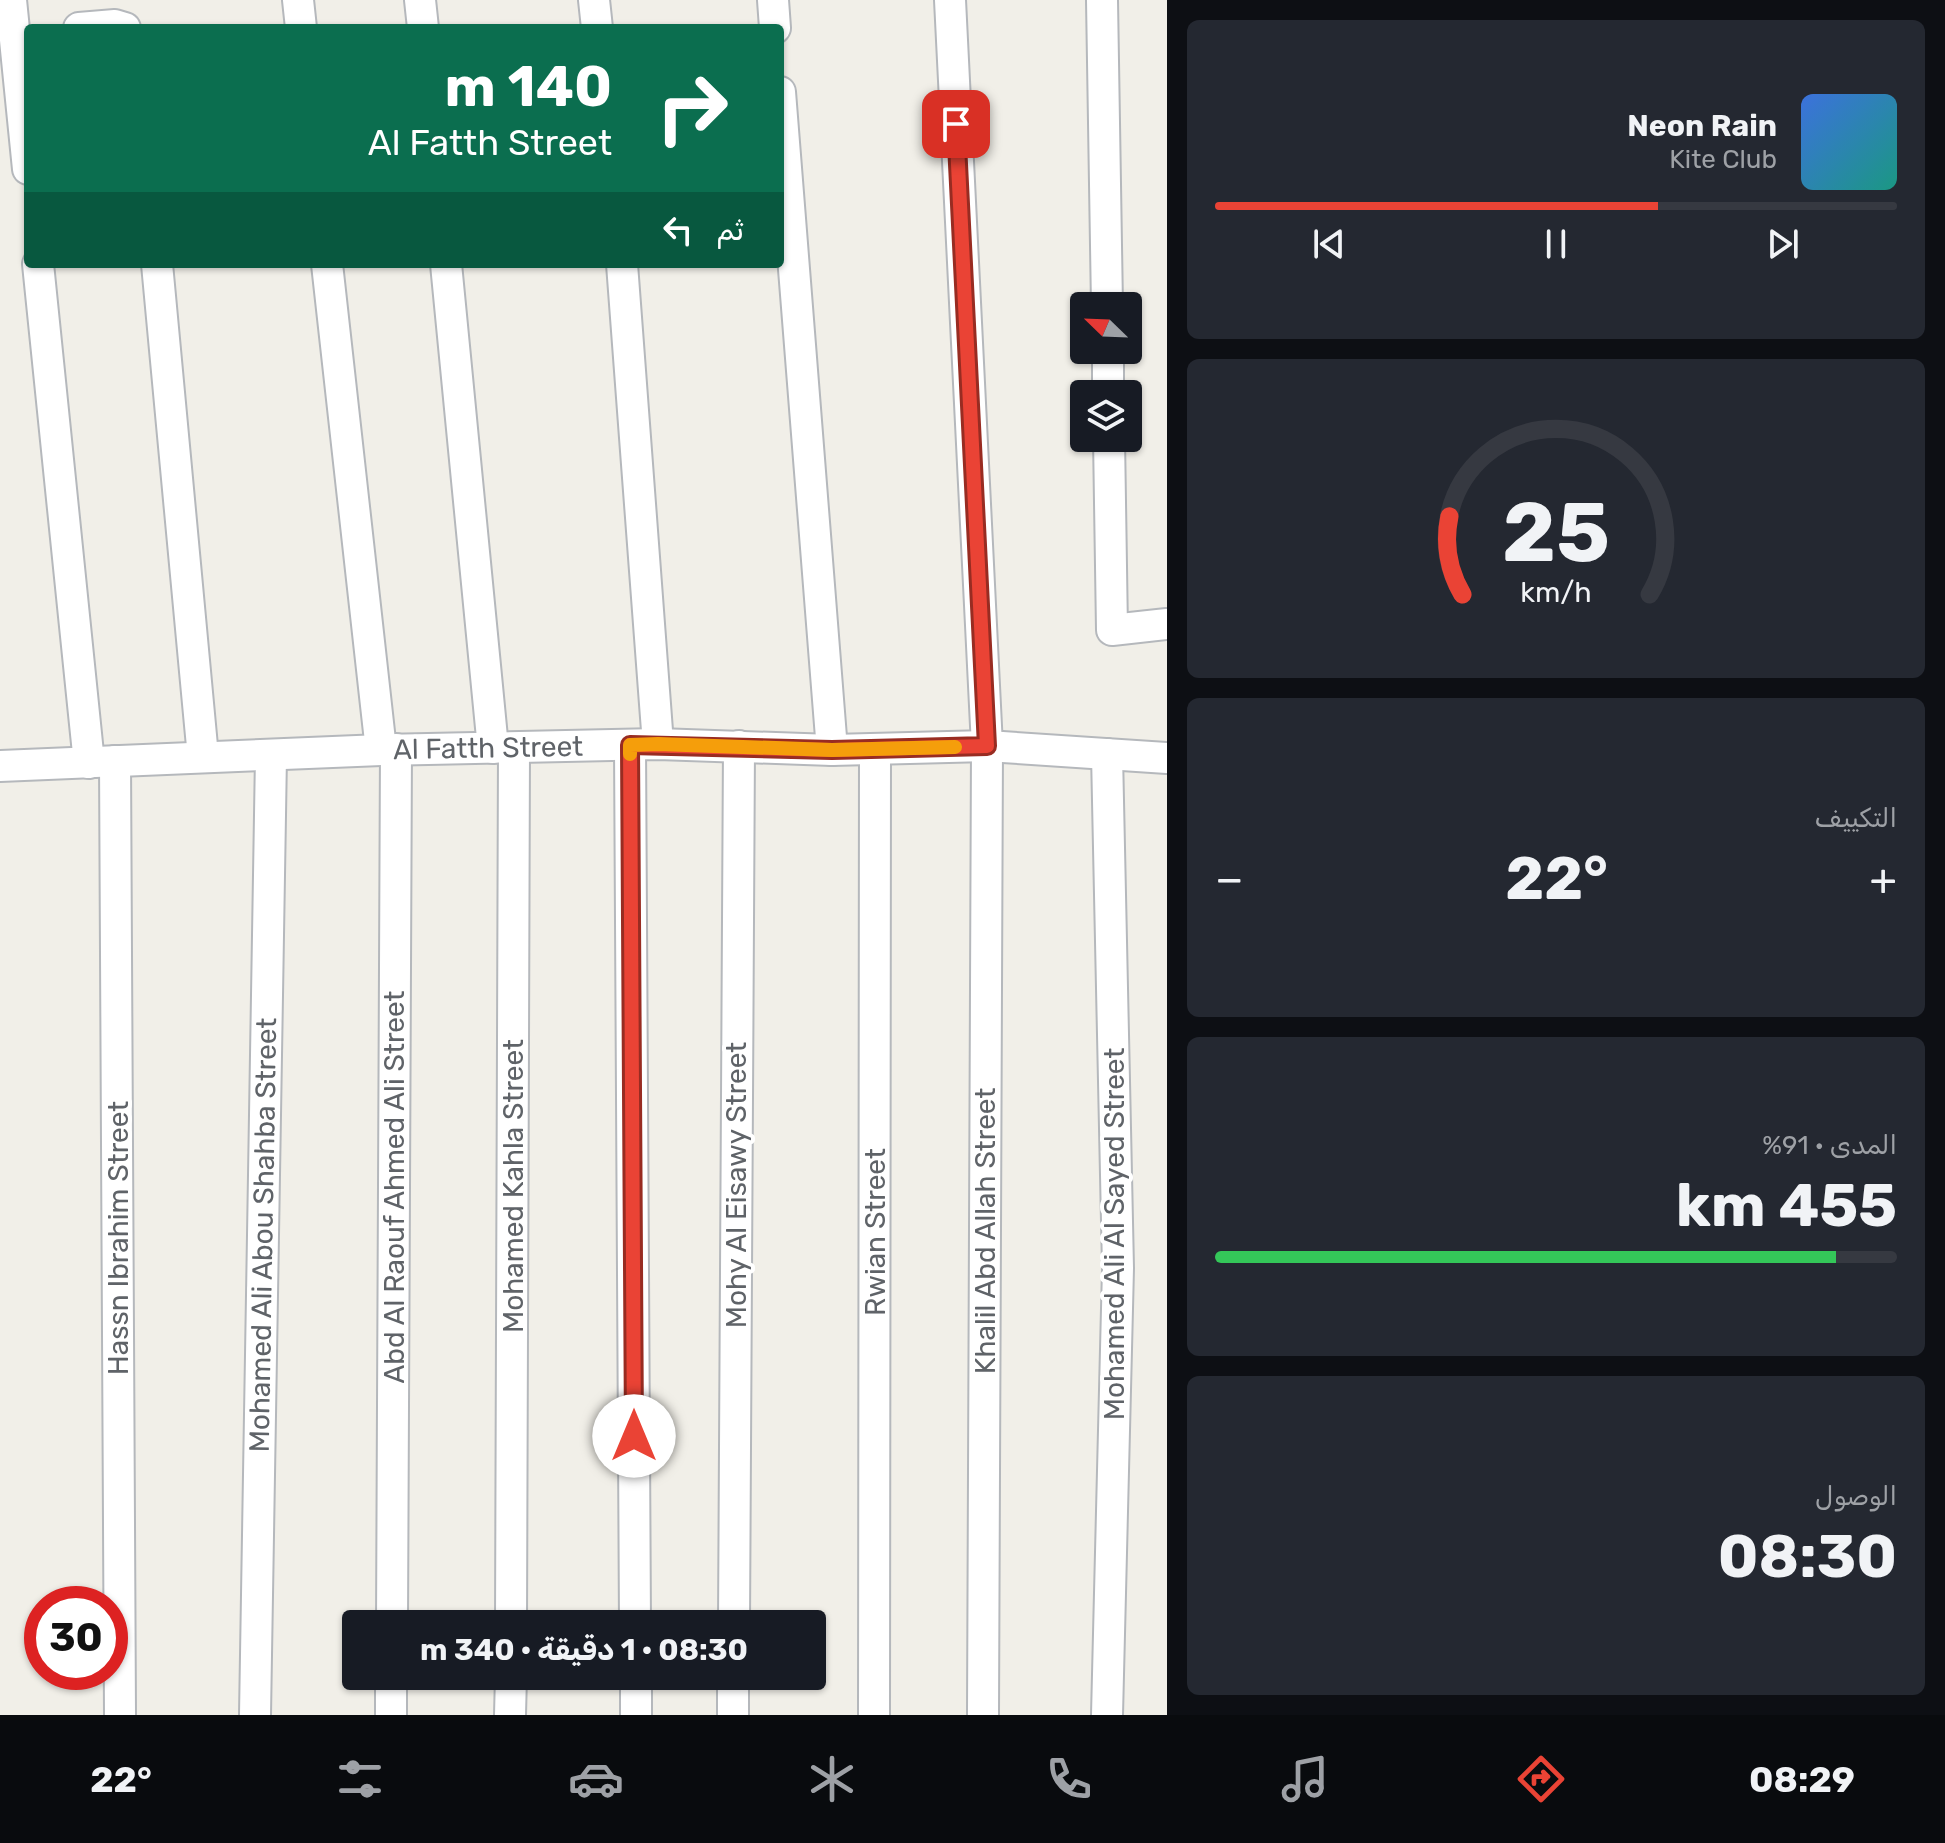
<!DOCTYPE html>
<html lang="ar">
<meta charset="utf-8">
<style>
:root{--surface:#171b24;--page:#242831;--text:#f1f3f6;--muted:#9ea1a6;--line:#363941;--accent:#ea4335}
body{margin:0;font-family:Rubik,"Noto Sans Arabic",sans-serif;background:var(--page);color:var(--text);direction:rtl;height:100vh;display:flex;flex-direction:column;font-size:30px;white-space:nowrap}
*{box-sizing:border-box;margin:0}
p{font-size:26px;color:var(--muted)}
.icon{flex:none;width:44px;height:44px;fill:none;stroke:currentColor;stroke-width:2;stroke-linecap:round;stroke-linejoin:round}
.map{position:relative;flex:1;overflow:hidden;direction:ltr}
.drawer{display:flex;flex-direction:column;gap:20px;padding:20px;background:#0d0f14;width:778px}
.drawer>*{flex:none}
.top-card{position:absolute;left:24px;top:24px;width:760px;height:244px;border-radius:8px;box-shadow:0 2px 6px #0004;direction:rtl;background:#0b6e4f;color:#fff;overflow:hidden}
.needle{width:52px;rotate:293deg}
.controls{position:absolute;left:1070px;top:292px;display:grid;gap:16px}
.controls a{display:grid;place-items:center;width:72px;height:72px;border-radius:8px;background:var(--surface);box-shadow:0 2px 6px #0004;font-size:40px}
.speed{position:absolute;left:24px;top:1586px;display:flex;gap:16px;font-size:40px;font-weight:700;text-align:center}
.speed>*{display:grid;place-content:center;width:104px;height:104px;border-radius:50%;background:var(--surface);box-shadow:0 2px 6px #0004;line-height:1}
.speed .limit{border:12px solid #d22;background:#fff;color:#111}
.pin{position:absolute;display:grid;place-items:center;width:68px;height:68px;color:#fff;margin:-34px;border-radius:16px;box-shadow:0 4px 12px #0006}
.me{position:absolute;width:88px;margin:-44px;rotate:0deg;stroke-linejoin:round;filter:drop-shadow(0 0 6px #0008)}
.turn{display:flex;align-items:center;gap:28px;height:168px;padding:0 40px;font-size:36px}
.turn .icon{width:104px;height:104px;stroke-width:2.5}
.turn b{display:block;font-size:56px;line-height:68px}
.then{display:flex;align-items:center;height:76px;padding:0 40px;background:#0003;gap:16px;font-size:30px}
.big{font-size:60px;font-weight:700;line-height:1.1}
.drawer .tile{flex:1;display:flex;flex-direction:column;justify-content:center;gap:12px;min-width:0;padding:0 28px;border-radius:12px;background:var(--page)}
.drawer .dial{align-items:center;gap:0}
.dial svg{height:208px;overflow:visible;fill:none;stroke:var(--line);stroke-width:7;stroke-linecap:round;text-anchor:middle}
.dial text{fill:var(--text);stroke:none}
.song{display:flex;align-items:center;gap:24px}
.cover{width:96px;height:96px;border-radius:12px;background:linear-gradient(135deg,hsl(220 70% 55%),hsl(170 70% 35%))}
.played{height:8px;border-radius:4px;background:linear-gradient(90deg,var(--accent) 65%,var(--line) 65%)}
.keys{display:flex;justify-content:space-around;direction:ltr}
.heat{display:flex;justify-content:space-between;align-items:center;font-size:44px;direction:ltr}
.charge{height:12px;border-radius:6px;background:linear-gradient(90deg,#34c759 91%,var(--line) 0)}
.trip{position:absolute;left:342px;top:1610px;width:484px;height:80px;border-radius:8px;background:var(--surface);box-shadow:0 2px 6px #0004;font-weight:700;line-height:80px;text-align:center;direction:rtl}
.dock{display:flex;height:128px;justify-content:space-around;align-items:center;background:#090b0e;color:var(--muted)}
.dock .icon{width:56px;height:56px}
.dock .on{color:var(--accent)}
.dock b{font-size:36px;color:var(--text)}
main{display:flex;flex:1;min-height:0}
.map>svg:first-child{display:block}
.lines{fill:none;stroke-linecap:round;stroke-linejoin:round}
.minor-casing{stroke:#b5b8bc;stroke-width:34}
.minor{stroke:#fff;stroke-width:30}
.route-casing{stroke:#982c22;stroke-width:20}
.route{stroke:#ea4335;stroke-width:14}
.slow{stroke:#f59e0b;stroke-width:14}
.labels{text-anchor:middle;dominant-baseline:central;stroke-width:8;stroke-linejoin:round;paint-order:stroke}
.street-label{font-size:28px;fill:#5f6368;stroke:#fff}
</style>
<main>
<section class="drawer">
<div class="tile">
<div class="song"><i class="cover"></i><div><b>Neon Rain</b><p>Kite Club</p></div></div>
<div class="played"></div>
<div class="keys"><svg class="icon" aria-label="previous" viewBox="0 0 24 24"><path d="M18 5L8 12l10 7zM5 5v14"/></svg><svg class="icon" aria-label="pause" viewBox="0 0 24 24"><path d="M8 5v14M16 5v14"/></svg><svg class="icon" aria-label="next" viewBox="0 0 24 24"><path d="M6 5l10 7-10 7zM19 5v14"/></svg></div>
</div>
<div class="tile dial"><svg viewBox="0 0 100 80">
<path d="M14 69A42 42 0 1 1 86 69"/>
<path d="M14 69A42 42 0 0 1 9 39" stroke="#ea4335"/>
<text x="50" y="56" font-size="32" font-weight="700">25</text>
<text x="50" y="72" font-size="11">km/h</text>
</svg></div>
<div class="tile"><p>التكييف</p>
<div class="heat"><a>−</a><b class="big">22°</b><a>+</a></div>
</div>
<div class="tile"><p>المدى · 91%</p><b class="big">455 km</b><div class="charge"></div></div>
<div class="tile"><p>الوصول</p><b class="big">08:30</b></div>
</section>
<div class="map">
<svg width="1167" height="1715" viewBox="0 0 1167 1715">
<rect width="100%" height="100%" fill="#f1efe8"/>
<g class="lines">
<defs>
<g id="minor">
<path d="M11,0L28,169"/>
<path d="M298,0L301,28"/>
<path d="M420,0L423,28"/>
<path d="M594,0L597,28"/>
<path d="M773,0L775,28"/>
<path d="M950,0L987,746L983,1715"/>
<path d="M1102,0L1107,306"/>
<path d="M79,28L115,25L125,28"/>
<path d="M780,92L832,750"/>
<path d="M38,264L89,763"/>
<path d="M157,264L203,757"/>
<path d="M327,264L381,750"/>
<path d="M446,264L493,748"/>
<path d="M622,264L658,744"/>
<path d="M1108,350V394"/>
<path d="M1109,438L1112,630L1167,624"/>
<path d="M630,745L635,1624"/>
<path d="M1107,754L1118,1268L1107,1715"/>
<path d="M115,761L120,1715"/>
<path d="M0,766L381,750L658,744L832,750L987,746L1167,758"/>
<path d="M392,1624L396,749"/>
<path d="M511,1624L514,748"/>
<path d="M734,1624L739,746"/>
<path d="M636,1676V1715"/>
<path d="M255,1715L271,755"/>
<path d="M391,1715V1676"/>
<path d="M510,1715L511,1676"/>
<path d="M733,1715V1676"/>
<path d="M874,1715L875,749"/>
</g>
</defs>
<use href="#minor" class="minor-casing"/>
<use href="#minor" class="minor"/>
</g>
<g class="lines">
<defs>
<path id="route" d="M634,1436L630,745L832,750L987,746L956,124"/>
</defs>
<use href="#route" class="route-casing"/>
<use href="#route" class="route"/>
<path class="slow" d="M630,754V745L658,744L832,750L955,747"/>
</g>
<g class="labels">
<g class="street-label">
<text transform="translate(488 748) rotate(-1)">Al Fatth Street</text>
<text transform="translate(736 1185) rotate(-90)">Mohy Al Eisawy Street</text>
<text transform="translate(513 1186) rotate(-90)">Mohamed Kahla Street</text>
<text transform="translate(394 1187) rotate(-90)">Abd Al Raouf Ahmed Ali Street</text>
<text transform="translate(985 1231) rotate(-90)">Khalil Abd Allah Street</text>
<text transform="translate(875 1232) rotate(-90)">Rwian Street</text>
<text transform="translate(1114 1234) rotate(-90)">Mohamed Ali Al Sayed Street</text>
<text transform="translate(263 1235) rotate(-89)">Mohamed Ali Abou Shahba Street</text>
<text transform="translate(118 1238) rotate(-90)">Hassn Ibrahim Street</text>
</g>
</g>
</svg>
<div class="controls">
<a><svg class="needle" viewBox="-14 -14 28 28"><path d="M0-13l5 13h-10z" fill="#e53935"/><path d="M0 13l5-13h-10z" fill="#9ea1a6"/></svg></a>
<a><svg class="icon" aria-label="layers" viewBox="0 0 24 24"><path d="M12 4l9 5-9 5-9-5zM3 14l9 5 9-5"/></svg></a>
</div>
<div class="speed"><div class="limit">30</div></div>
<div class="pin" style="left:956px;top:124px;background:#d93025"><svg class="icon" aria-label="arrive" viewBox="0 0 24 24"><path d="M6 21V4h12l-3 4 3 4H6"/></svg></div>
<svg class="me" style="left:634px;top:1436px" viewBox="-20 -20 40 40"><circle r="19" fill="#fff"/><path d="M0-13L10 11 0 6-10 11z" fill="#ea4335"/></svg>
<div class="trip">08:30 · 1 دقيقة · 340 m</div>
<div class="top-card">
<div class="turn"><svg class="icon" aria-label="right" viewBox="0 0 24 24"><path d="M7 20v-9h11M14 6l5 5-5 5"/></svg><div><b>140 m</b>Al Fatth Street</div></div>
<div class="then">ثم<svg class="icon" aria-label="left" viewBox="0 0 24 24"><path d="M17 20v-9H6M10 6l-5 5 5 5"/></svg></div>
</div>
</div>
</main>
<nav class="dock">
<b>08:29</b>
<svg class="icon on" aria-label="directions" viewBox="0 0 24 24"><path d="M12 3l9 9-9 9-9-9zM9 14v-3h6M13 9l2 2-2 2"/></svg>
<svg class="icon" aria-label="music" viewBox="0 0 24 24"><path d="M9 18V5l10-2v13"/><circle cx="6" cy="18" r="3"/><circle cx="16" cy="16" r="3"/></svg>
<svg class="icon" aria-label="phone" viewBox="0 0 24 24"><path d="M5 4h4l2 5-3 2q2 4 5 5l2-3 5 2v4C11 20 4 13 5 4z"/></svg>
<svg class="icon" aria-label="climate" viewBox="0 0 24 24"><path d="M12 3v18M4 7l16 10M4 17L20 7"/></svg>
<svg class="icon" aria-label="car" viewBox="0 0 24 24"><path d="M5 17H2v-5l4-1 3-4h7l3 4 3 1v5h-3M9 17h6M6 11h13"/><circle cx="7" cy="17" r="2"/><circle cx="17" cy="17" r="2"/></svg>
<svg class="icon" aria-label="filters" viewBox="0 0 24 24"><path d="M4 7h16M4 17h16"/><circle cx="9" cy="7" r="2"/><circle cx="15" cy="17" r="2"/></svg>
<b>22°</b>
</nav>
